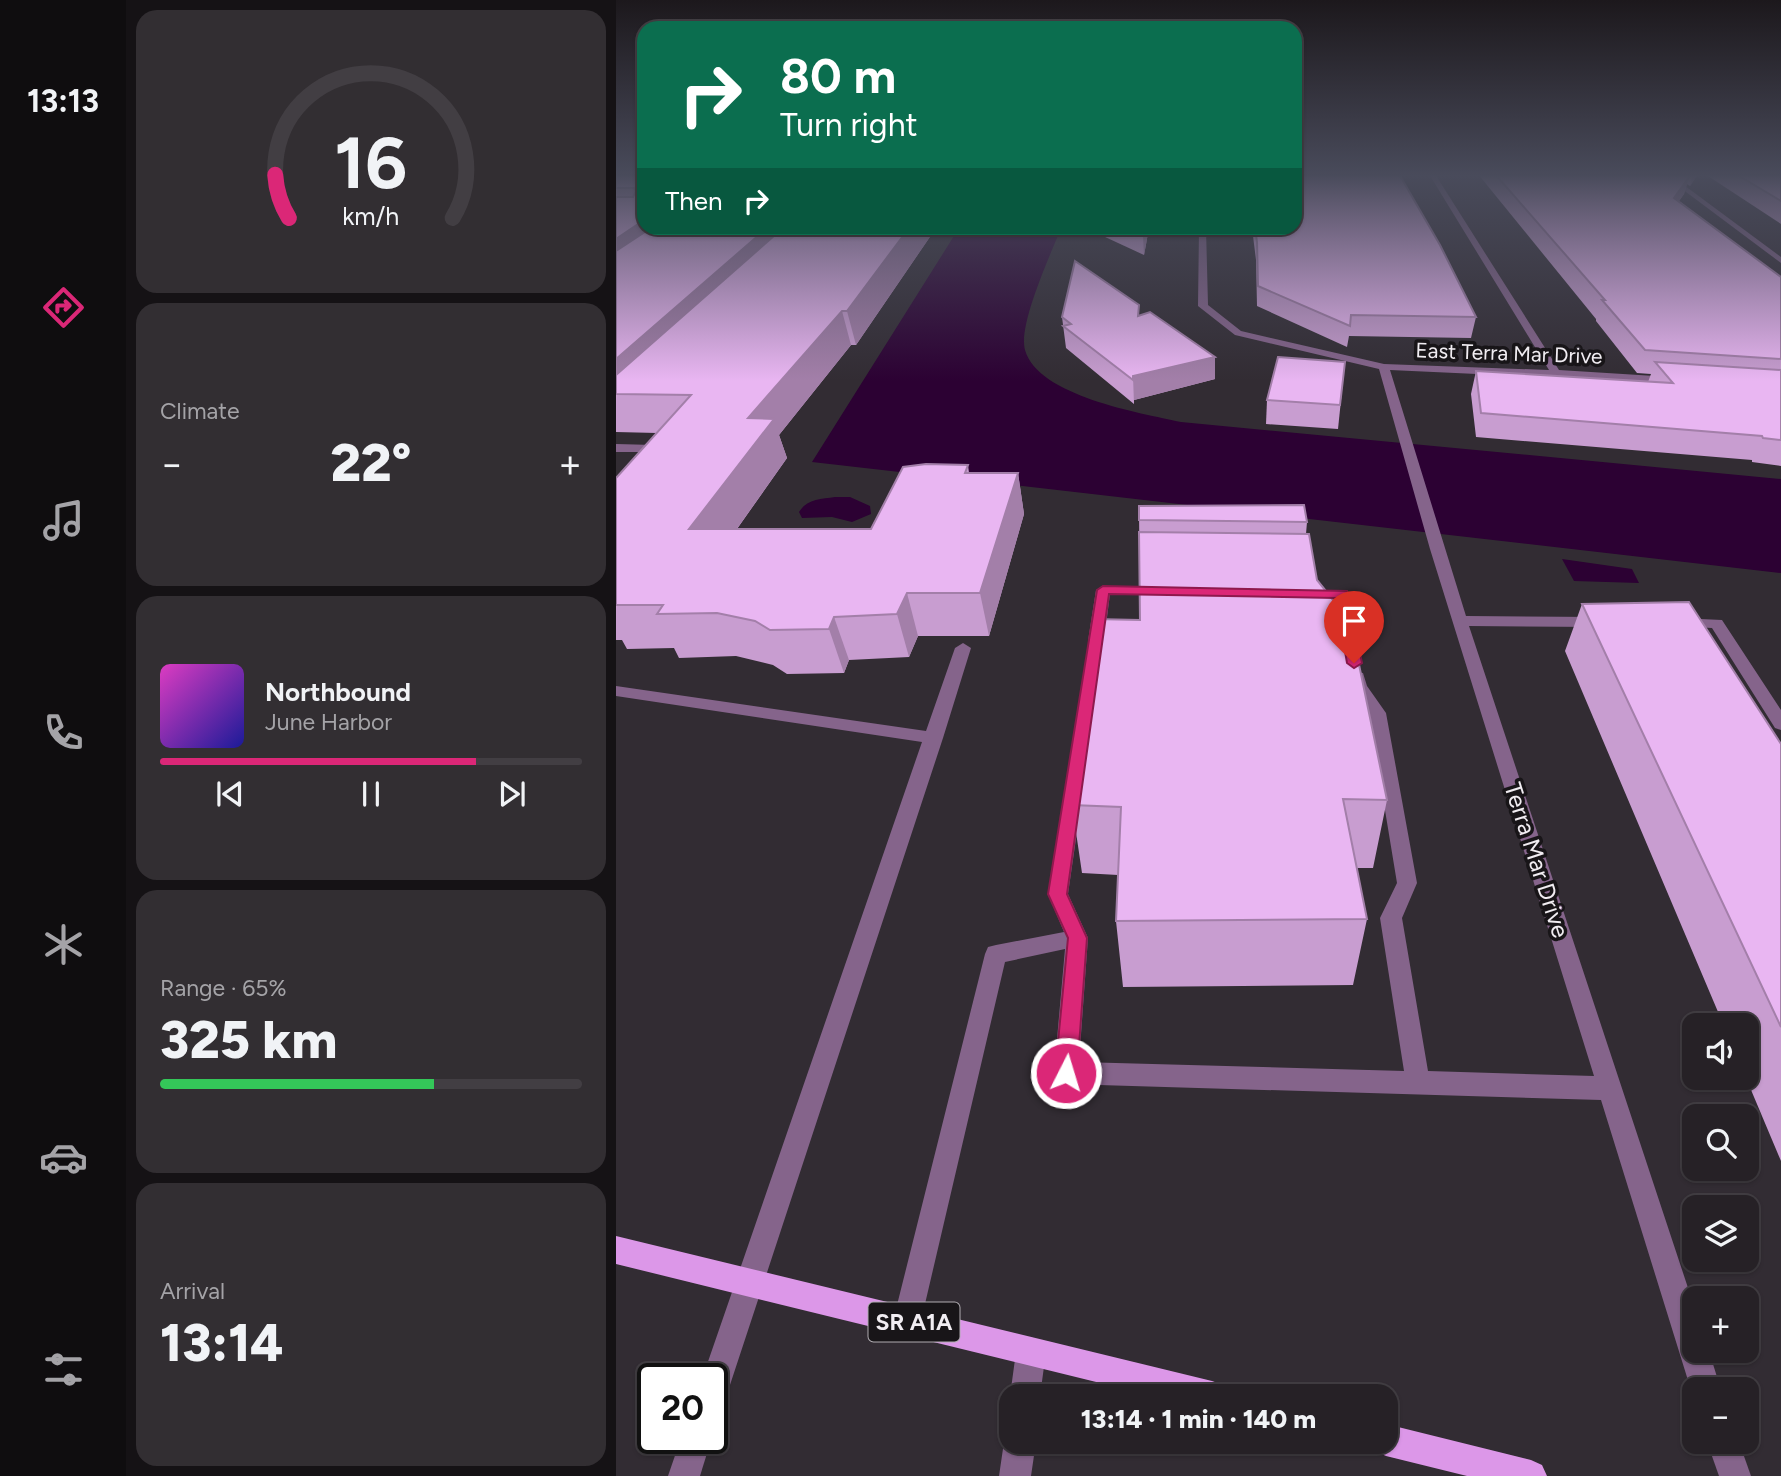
<!DOCTYPE html>
<meta charset="utf-8">
<style>
:root{--surface:#262126;--page:#322e32;--text:#f1f3f6;--muted:#a4a3a7;--line:#423e43;--accent:#db2777}
body{margin:0;font-family:Figtree,sans-serif;background:var(--page);color:var(--text);height:100vh;display:flex;flex-direction:column;font-size:26px;white-space:nowrap}
*{box-sizing:border-box;margin:0}
p{font-size:23px;color:var(--muted)}
.icon{flex:none;width:38px;height:38px;fill:none;stroke:currentColor;stroke-width:2;stroke-linecap:round;stroke-linejoin:round}
.map{position:relative;flex:1;overflow:hidden}
.drawer{display:flex;flex-direction:column;gap:10px;padding:10px;background:#151215;width:490px}
.drawer>*{flex:none}
.hud{position:absolute;left:21px;top:21px;width:665px;height:214px;border-radius:21px;box-shadow:0 2px 5px #0004,0 0 0 2px var(--line);background:#0b6e4f;color:#fff;overflow:hidden}
.controls{position:absolute;left:1066px;top:1013px;display:grid;gap:14px}
.controls a{display:grid;place-items:center;width:77px;height:77px;border-radius:14px;background:var(--surface);box-shadow:0 2px 5px #0004,0 0 0 2px var(--line);font-size:35px}
.speed{position:absolute;left:21px;top:1363px;display:flex;gap:14px;font-size:35px;font-weight:700;text-align:center}
.speed>*{display:grid;place-content:center;width:91px;height:91px;border-radius:50%;background:var(--surface);box-shadow:0 2px 5px #0004,0 0 0 2px var(--line);line-height:1}
.speed .limit{border:4px solid #111;border-radius:10px;background:#fff;color:#111}
.pin{position:absolute;display:grid;place-items:center;width:60px;height:60px;color:#fff;margin:-72px -30px;border-radius:50% 50% 50% 0;rotate:-45deg;box-shadow:0 0 7px #0007}
.pin .icon{rotate:45deg}
.me{position:absolute;width:77px;margin:-38px;rotate:5deg;stroke-linejoin:round;filter:drop-shadow(0 0 5px #0008)}
.turn{display:flex;align-items:center;gap:24px;height:147px;padding:0 28px;font-size:32px}
.turn .icon{width:91px;height:91px;stroke-width:2.5}
.turn b{display:block;font-size:49px;line-height:60px}
.then{display:flex;align-items:center;height:66px;padding:0 28px;background:#0003;gap:14px;font-size:26px}
.big{font-size:52px;font-weight:800;line-height:1.1}
.drawer .widget{flex:1;display:flex;flex-direction:column;justify-content:center;gap:10px;min-width:0;padding:0 24px;border-radius:21px;background:var(--page)}
.drawer .dial{align-items:center;gap:0}
.dial svg{height:182px;overflow:visible;fill:none;stroke:var(--line);stroke-width:7;stroke-linecap:round;text-anchor:middle}
.dial text{fill:var(--text);stroke:none}
.song{display:flex;align-items:center;gap:21px}
.cover{width:84px;height:84px;border-radius:10px;background:linear-gradient(135deg,hsl(310 70% 55%),hsl(240 70% 35%))}
.played{height:7px;border-radius:4px;background:linear-gradient(90deg,var(--accent) 75%,var(--line) 75%)}
.keys{display:flex;justify-content:space-around;direction:ltr}
.heat{display:flex;justify-content:space-between;align-items:center;font-size:38px;direction:ltr}
.charge{height:10px;border-radius:5px;background:linear-gradient(90deg,#34c759 65%,var(--line) 0)}
.trip{position:absolute;left:383px;top:1384px;width:399px;height:70px;border-radius:21px;background:var(--surface);box-shadow:0 2px 5px #0004,0 0 0 2px var(--line);font-weight:800;line-height:70px;text-align:center}
main{display:flex;flex:1;min-height:0}
.tab-bar{display:flex;flex-direction:column;width:126px;justify-content:space-around;align-items:center;background:#0f0d0f;color:var(--muted)}
.tab-bar .icon{width:49px;height:49px}
.tab-bar .on{color:var(--accent)}
.tab-bar b{font-size:32px;color:var(--text)}
.map>svg:first-child{display:block}
.water{fill:#2c0133}
.lines{fill:none;stroke-linecap:round;stroke-linejoin:round}
.minor{fill:#85648b;fill-rule:evenodd}
.major{fill:#dc97e8;fill-rule:evenodd}
.wall{fill:#c89dd0}
.shaded-wall{fill:#a37fa9}
.building{fill:#e9b6f2;stroke:#a37fa9;stroke-width:2}
.route{fill:#db2777;stroke:#8e194d;stroke-width:2}
.labels{text-anchor:middle;dominant-baseline:central;stroke-width:7;stroke-linejoin:round;paint-order:stroke}
.far-street-label{font-size:21px;fill:#f1edf2;stroke:#181518}
.shield{fill:#181518;stroke:#b0acb1;stroke-width:2}
.shield-label{font-size:23px;font-weight:bold;fill:#f1edf2}
.street-label{font-size:24px;fill:#f1edf2;stroke:#181518}
</style>
<main>
<nav class="tab-bar">
<b>13:13</b>
<svg class="icon on" aria-label="directions" viewBox="0 0 24 24"><path d="M12 3l9 9-9 9-9-9zM9 14v-3h6M13 9l2 2-2 2"/></svg>
<svg class="icon" aria-label="music" viewBox="0 0 24 24"><path d="M9 18V5l10-2v13"/><circle cx="6" cy="18" r="3"/><circle cx="16" cy="16" r="3"/></svg>
<svg class="icon" aria-label="phone" viewBox="0 0 24 24"><path d="M5 4h4l2 5-3 2q2 4 5 5l2-3 5 2v4C11 20 4 13 5 4z"/></svg>
<svg class="icon" aria-label="climate" viewBox="0 0 24 24"><path d="M12 3v18M4 7l16 10M4 17L20 7"/></svg>
<svg class="icon" aria-label="car" viewBox="0 0 24 24"><path d="M5 17H2v-5l4-1 3-4h7l3 4 3 1v5h-3M9 17h6M6 11h13"/><circle cx="7" cy="17" r="2"/><circle cx="17" cy="17" r="2"/></svg>
<svg class="icon" aria-label="filters" viewBox="0 0 24 24"><path d="M4 7h16M4 17h16"/><circle cx="9" cy="7" r="2"/><circle cx="15" cy="17" r="2"/></svg>
</nav>
<section class="drawer">
<div class="widget dial"><svg viewBox="0 0 100 80">
<path d="M14 69A42 42 0 1 1 86 69"/>
<path d="M14 69A42 42 0 0 1 8 50" stroke="#db2777"/>
<text x="50" y="56" font-size="32" font-weight="700">16</text>
<text x="50" y="72" font-size="11">km/h</text>
</svg></div>
<div class="widget"><p>Climate</p>
<div class="heat"><a>−</a><b class="big">22°</b><a>+</a></div>
</div>
<div class="widget">
<div class="song"><i class="cover"></i><div><b>Northbound</b><p>June Harbor</p></div></div>
<div class="played"></div>
<div class="keys"><svg class="icon" aria-label="previous" viewBox="0 0 24 24"><path d="M18 5L8 12l10 7zM5 5v14"/></svg><svg class="icon" aria-label="pause" viewBox="0 0 24 24"><path d="M8 5v14M16 5v14"/></svg><svg class="icon" aria-label="next" viewBox="0 0 24 24"><path d="M6 5l10 7-10 7zM19 5v14"/></svg></div>
</div>
<div class="widget"><p>Range · 65%</p><b class="big">325 km</b><div class="charge"></div></div>
<div class="widget"><p>Arrival</p><b class="big">13:14</b></div>
</section>
<div class="map">
<svg width="1165" height="1476" viewBox="0 0 1165 1476">
<rect width="100%" height="100%" fill="#322c33"/>
<g class="water">
<path d="M343,228H445C435,254 402,324 409,350C422,396 524,413 565,422L1165,479V573L196,462Z"/>
<path d="M219,497H234L254,506L255,514L236,522L216,517L186,518L183,512C191,499 205,499 219,497Z"/>
<path d="M946,559L1016,569L1023,583L958,581Z"/>
</g>
<g class="lines">
<g class="minor">
<path d="M813,174H819L943,370L1055,377L1060,380L1055,383L774,370L850,616L982,617L990,622L982,627L853,626L1078,1306V1351H1093L1105,1390H1078V1397L1075,1390L985,1100L450,1084L442,1081L438,1073L449,949L389,962L305,1321L301,1331L291,1335L281,1331L277,1321L369,954L372,947L380,945L448,932L432,894L458,745H470L473,749L452,894L472,938L463,1062L788,1071L764,918L781,883L753,713L735,686L733,677L741,672L747,673L751,686L770,713L801,883L786,918L812,1071L978,1076L814,549L763,369L619,335L582,306L583,228H590L592,305L625,331L768,364L933,370Z"/>
<path d="M1046,174H1053L1165,257V263Z"/>
<path d="M0,444L38,445L44,449L4,491L0,492V481L28,452H0Z"/>
<path d="M487,586L547,587L554,591L547,595L494,594L488,641L480,646L472,641L480,590Z"/>
<path d="M691,590L731,591L742,639L740,642H728L726,639L719,598L686,597L684,594Z"/>
<path d="M1063,618L1106,620L1165,710V730L1159,728L1096,628L1058,626L1055,623L1058,620Z"/>
<path d="M347,643L355,648L327,738L111,1394L107,1405L96,1409V1379H86L306,742L0,696V686L310,731L339,648Z"/>
<path d="M415,1337L425,1342L430,1352L424,1396H396V1400L394,1396L400,1352L405,1342Z"/>
<path d="M396,1430V1442H420L415,1476H383L388,1442Z"/>
<path d="M65,1438L96,1437L84,1476H52Z"/>
<path d="M1091,1442H1123L1135,1476H1103Z"/>
</g>
<g class="major">
<path d="M0,1236L596,1381L607,1385L611,1396H537L0,1264Z"/>
<path d="M770,1424L915,1460L926,1465L931,1476H851L770,1456L759,1451L755,1442H770Z"/>
</g>
</g>
<g class="wall">
<path d="M0,174H28V228H320L240,345H235L163,435L171,458L121,529H255L352,465L353,473H402L408,514L373,636H302L293,657L233,660L228,673L171,674L157,665L120,656L63,658L58,648L11,649L6,640H0V478L41,433L0,432Z"/>
<path d="M862,174H1082L1074,186L1071,184L1068,194L1063,201L1165,277V466L1136,462V460L860,437L855,394L860,371L1032,382L1035,374L1021,373L980,321V319Z"/>
<path d="M1089,174H1165V224Z"/>
<path d="M474,228H533L528,255L474,230Z"/>
<path d="M636,228H679L860,317L855,338L733,336L731,347L641,306L640,260Z"/>
<path d="M524,315L599,379L518,400V404L450,348L446,317Z"/>
<path d="M729,362L722,429L650,424L651,400Z"/>
<path d="M523,506L691,522L690,534L701,580L771,800L757,868H741L751,919L737,985L507,987L500,921L502,875L466,873L456,805L524,620Z"/>
<path d="M966,604L1165,744V1161L1130,1078V1026H1108L949,651Z"/>
</g>
<g class="shaded-wall">
<path d="M1077,174H1082L1074,186Z"/>
<path d="M1073,177L1068,194L1053,215L1058,198Z"/>
<path d="M28,220V228H70L0,279V239Z"/>
<path d="M151,228H192L0,394V359Z"/>
<path d="M293,228H320L240,345L231,311Z"/>
<path d="M529,228H533L528,255L527,236Z"/>
<path d="M226,311L235,345L163,435L171,458L91,571L73,529L132,418Z"/>
<path d="M599,357V379L518,400V404L517,376Z"/>
<path d="M402,473L408,514L373,636L364,593Z"/>
<path d="M291,593L302,636L293,657L281,614Z"/>
<path d="M218,617L233,660L228,673L213,629Z"/>
</g>
<g class="building">
<path d="M0,174H28V220L0,239V197H17L20,191L18,188H0Z"/>
<path d="M679,174H783L824,245L860,317L735,315L734,326L642,286L641,242L639,228H679Z"/>
<path d="M879,174H1070L1073,177L1058,198L1165,277V359L1029,350L986,300H989Z"/>
<path d="M1120,174H1165V201Z"/>
<path d="M35,228H151L0,359V251Z"/>
<path d="M167,228H293L231,311H226L132,418L158,419L73,529H255L287,467L310,464L352,465L349,473H402L364,593H291L281,614L218,617L213,629L154,630L139,621L101,613L41,614L47,605H0V478L75,395L0,394V375Z"/>
<path d="M509,228H529L527,236Z"/>
<path d="M459,261L523,305L522,316L534,312L599,357L517,376V380L447,326L455,324L446,317Z"/>
<path d="M662,357L729,362L724,405L651,400Z"/>
<path d="M1039,362L1165,370V440L1147,438L1146,436L865,413L860,371L1057,383Z"/>
<path d="M688,505L691,522L523,520V506Z"/>
<path d="M523,532L693,534L701,580L734,621L771,800L727,799L751,919L500,921L505,807L456,805L478,619L524,620Z"/>
<path d="M1073,602L1165,744V1027L966,604Z"/>
</g>
<linearGradient id="sky" x2="0" y2="1"><stop stop-color="#1c181c"/><stop offset="0.46" stop-color="#494b5b"/><stop offset="1" stop-color="#494b5b" stop-opacity="0"/></linearGradient>
<rect width="1165" height="381" fill="url(#sky)"/>
<path class="route" d="M487,586L731,591L746,663L738,668L731,663L720,598L493,594L451,894L471,938L461,1073L458,1081L450,1084L442,1081L439,1073L452,938L432,894L481,590Z"/>
<g class="labels">
<g class="far-street-label">
<text transform="translate(893 353) rotate(2)">East Terra Mar Drive</text>
</g>
<rect class="shield" x="252.5" y="1302.5" width="91" height="39" rx="5"/>
<g class="shield-label">
<text x="298" y="1322">SR A1A</text>
</g>
<g class="street-label">
<text transform="translate(921 860) rotate(72)">Terra Mar Drive</text>
</g>
</g>
</svg>
<div class="controls">
<a><svg class="icon" aria-label="sound" viewBox="0 0 24 24"><path d="M4 9h4l5-4v14l-5-4H4zM17 9q2 3 0 6"/></svg></a>
<a><svg class="icon" aria-label="search" viewBox="0 0 24 24"><circle cx="10" cy="10" r="6"/><path d="M15 15l6 6"/></svg></a>
<a><svg class="icon" aria-label="layers" viewBox="0 0 24 24"><path d="M12 4l9 5-9 5-9-5zM3 14l9 5 9-5"/></svg></a>
<a>+</a>
<a>−</a>
</div>
<div class="speed"><div class="limit">20</div></div>
<div class="pin" style="left:738px;top:663px;background:#d93025"><svg class="icon" aria-label="arrive" viewBox="0 0 24 24"><path d="M6 21V4h12l-3 4 3 4H6"/></svg></div>
<svg class="me" style="left:450px;top:1073px" viewBox="-20 -20 40 40"><circle r="17" fill="#db2777" stroke="#fff" stroke-width="3"/><path d="M0-11L8 9 0 5-8 9z" fill="#fff"/></svg>
<div class="trip">13:14 · 1 min · 140 m</div>
<div class="hud">
<div class="turn"><svg class="icon" aria-label="right" viewBox="0 0 24 24"><path d="M7 20v-9h11M14 6l5 5-5 5"/></svg><div><b>80 m</b>Turn right</div></div>
<div class="then">Then<svg class="icon" aria-label="right" viewBox="0 0 24 24"><path d="M7 20v-9h11M14 6l5 5-5 5"/></svg></div>
</div>
</div>
</main>
